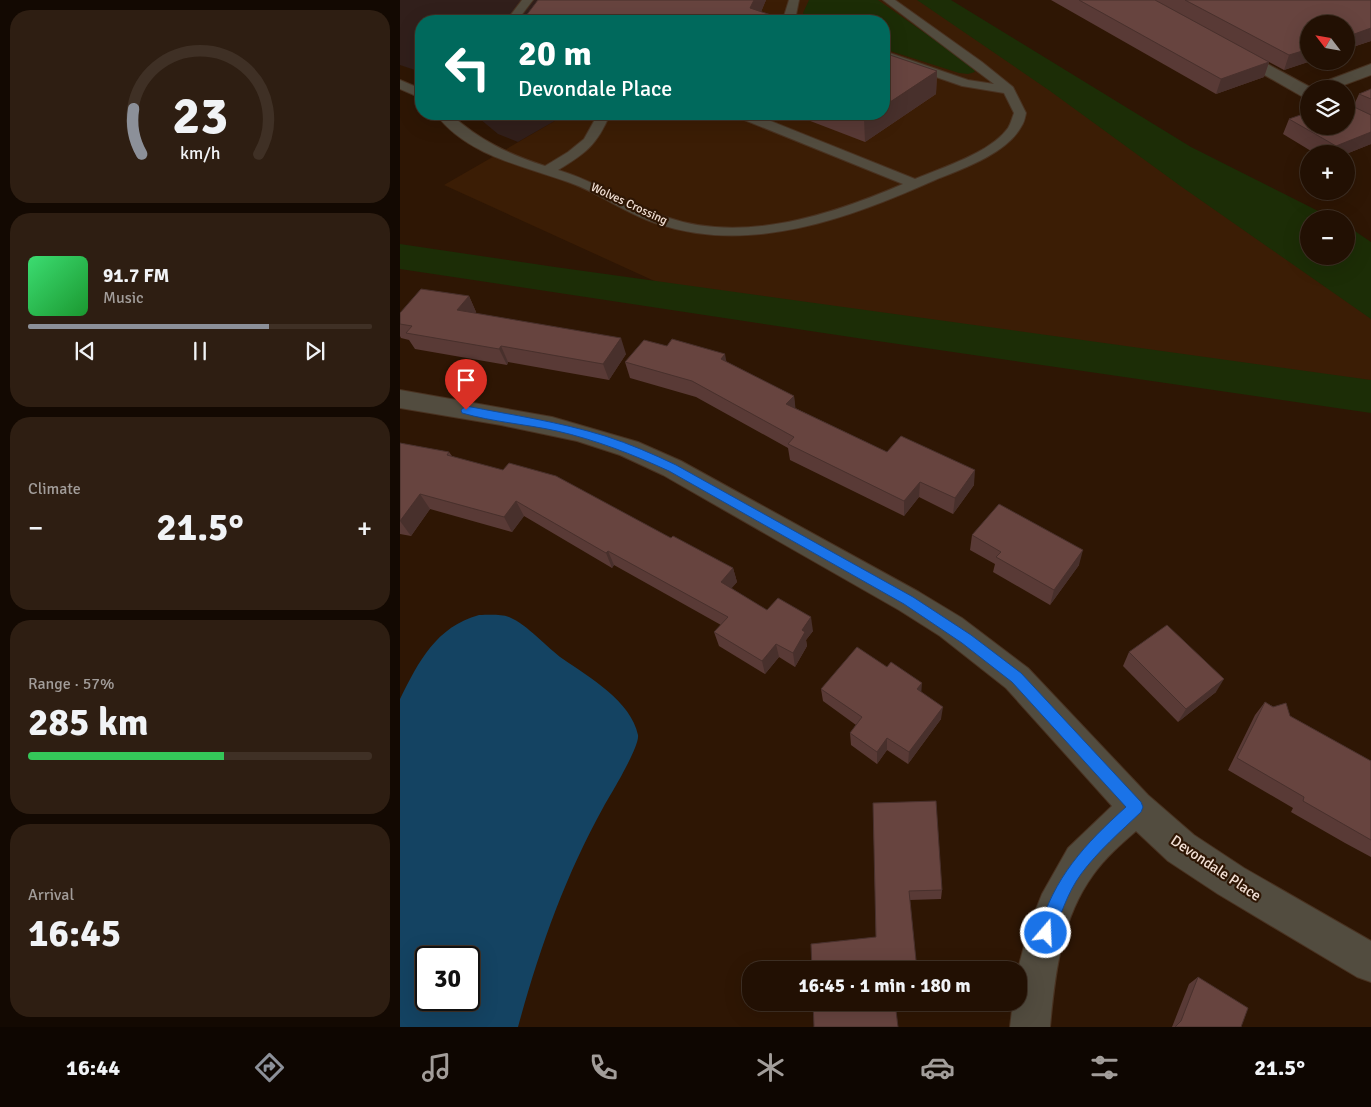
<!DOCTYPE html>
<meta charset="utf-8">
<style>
:root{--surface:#221003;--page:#2e1e12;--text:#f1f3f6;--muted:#a29d9a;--line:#3f3025;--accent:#8c9099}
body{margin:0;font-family:Signika,sans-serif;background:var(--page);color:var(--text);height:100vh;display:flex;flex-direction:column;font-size:19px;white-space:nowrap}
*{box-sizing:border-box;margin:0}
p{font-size:16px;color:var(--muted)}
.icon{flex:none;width:28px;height:28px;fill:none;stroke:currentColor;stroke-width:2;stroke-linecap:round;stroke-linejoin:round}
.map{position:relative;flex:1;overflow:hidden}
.sheet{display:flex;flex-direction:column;gap:10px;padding:10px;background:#130902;width:400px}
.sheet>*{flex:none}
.guide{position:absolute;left:15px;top:15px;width:475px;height:105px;border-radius:20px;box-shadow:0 5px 20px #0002,0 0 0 1px var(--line);background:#00695c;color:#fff;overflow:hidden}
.needle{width:32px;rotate:301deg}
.fabs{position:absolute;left:900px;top:15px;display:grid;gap:10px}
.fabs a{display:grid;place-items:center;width:55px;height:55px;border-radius:50%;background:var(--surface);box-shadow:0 5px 20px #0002,0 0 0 1px var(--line);font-size:25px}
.speed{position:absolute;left:15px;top:946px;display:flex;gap:10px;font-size:25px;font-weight:700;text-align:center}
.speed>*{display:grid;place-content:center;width:65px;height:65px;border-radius:50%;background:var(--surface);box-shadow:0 5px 20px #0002,0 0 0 1px var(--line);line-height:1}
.speed .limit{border:2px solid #111;border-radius:8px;background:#fff;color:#111}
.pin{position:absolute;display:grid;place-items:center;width:42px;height:42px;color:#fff;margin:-51px -21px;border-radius:50% 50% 50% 0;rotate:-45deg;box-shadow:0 0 5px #0007}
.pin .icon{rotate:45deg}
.me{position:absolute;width:55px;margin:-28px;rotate:19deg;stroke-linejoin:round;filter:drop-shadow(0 0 4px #0008)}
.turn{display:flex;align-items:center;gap:18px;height:105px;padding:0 20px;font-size:22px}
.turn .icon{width:65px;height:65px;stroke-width:2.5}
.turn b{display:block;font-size:35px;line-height:42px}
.big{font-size:38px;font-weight:800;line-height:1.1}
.sheet .tile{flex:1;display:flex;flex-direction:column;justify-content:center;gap:8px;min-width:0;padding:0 18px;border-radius:20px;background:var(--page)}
.sheet .dial{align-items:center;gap:0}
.dial svg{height:130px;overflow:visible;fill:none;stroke:var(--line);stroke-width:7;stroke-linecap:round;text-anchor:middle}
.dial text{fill:var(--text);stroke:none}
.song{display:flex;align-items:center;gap:15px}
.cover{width:60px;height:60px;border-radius:8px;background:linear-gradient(135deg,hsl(140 70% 55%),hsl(130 70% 35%))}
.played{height:5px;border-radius:2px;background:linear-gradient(90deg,var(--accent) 70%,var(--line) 70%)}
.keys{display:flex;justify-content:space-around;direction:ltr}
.heat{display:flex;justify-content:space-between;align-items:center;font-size:28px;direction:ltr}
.charge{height:8px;border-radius:4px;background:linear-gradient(90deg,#34c759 57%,var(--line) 0)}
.trip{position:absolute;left:342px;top:961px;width:285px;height:50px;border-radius:20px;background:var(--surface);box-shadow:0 5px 20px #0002,0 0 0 1px var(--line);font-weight:800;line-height:50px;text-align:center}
.tabs{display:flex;height:80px;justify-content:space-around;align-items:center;background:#0e0601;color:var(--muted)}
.tabs .icon{width:35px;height:35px}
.tabs .on{color:var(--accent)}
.tabs b{font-size:22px;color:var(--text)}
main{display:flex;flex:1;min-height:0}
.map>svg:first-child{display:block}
.commercial{fill:#311f1b}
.built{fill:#3b1d05}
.green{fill:#1c2d06}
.water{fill:#144362;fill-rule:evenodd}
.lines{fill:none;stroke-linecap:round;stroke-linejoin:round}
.lane-casing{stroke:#493221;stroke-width:2}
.street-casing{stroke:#493221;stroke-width:2}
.lane{fill:#524c3f;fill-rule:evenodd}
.street{fill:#524c3f;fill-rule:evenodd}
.wall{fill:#593a36}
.shaded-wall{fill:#48302c}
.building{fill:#67443f;stroke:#48302c}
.route{fill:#1a73e8;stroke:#114b97}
.labels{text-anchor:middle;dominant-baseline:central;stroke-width:4.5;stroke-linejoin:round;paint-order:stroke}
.far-street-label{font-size:12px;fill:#f2e0d5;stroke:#2e1604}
.street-label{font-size:15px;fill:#f2e0d5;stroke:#2e1604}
</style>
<main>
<section class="sheet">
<div class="tile dial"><svg viewBox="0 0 100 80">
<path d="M14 69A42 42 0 1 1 86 69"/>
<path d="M14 69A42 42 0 0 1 9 41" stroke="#8c9099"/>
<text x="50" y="56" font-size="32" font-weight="700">23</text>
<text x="50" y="72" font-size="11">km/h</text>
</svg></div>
<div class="tile">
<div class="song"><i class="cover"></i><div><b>91.7 FM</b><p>Music</p></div></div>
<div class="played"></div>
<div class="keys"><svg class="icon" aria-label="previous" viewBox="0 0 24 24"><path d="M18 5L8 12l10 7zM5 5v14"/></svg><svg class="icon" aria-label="pause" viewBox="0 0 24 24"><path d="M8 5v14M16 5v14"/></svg><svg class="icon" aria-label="next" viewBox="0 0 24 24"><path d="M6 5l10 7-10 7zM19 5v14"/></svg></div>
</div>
<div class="tile"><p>Climate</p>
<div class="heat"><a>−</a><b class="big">21.5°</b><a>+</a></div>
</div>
<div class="tile"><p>Range · 57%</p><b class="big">285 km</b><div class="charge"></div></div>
<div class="tile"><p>Arrival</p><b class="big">16:45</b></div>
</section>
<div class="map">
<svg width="971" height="1027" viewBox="0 0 971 1027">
<rect width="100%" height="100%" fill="#2e1604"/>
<g class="commercial">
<path d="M0,0H250L237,21H21V72L0,65Z"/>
<path d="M74,114H167L118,142L98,134Z"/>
</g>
<path class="built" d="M250,0H546L909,256L971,287V400L318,310L44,185L167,114H484V21H237Z"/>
<g class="green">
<path d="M409,0H478L572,66L575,72L568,74L559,73L484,49V21H407L403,13Z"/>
<path d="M517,0H551L791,147L934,219H909V256H946V225L971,242V319L779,185L650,91Z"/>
<path d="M0,244L155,267L971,380V413L457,338L0,269Z"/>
</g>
<path class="water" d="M79,615C88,615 101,614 109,617C128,625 146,647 163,659C189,677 231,701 238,735C240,746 211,794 204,806C165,876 139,950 118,1027H0V699C19,661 36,627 79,615ZM26,958H69V1000H26Z"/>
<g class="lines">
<defs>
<g id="lane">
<path d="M122,0H133L117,21H106Z"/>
<path d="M389,0H399L396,15L403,21C396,21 389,23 384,16Z"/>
<path d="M483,0H495L582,62L613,87L626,113C625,118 624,123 621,127C606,154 562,169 535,180C449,218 352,255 258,224C226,214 200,193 168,182C123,166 66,155 36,114H50C81,141 106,153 145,166L168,152L184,139L198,114H210C197,145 186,153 158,170C196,181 228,204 266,217C343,244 431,215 503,184L337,117L336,114H353L515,179C543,167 590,153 608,128C611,123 612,118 614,113L604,93L562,86L484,59V51L568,80L594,84Z"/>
<path d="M0,80L21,89V98L0,89Z"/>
</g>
<g id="street">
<path d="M834,46L910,87L971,64V75L933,89H909V98L903,97L828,54L826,51L828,48Z"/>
<path d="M0,390L152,417L238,442L281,461L519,592L562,618L628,668L748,795L794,835L844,868L971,941V982L957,977L818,894L768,861L736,831C721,844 705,858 693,875C661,919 655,974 650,1027H610L613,1002H619V965L629,927L642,894L668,848L712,806L606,688L540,636L499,610L263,475L220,455L177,441L101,425L0,408Z"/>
</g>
</defs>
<use href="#lane" class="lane-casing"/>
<use href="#street" class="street-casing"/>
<use href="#lane" class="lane"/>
<use href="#street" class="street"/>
</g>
<g class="wall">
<path d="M138,0H366L361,12L389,21H122Z"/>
<path d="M651,0H971V41L884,70L869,62L864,77L816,94Z"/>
<path d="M537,71L536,94L465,142L392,114H484Z"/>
<path d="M971,89V144L946,154H916L883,134L889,119L952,106L953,107L959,94Z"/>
<path d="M69,296L76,312L75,313L226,354L209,380L108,362L107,365L15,349L9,340L1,338L0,336V313Z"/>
<path d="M225,362H327L394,396L395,408L487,452L574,485L553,514L519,497L504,516L390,460L388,448L296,397L230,378Z"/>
<path d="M0,443L49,452L52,456L271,538L333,568L337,582L331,588L367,610L413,631L406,640L407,646L395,667L379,657L365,674L319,646L314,632L321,625L214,565L212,568L124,516L112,532L30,509L11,536L0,534Z"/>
<path d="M572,535L679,565L650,605L593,572L595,564L570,550Z"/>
<path d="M729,652L816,692L778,722L723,666Z"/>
<path d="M421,689L521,692L541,719L508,764L487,750L477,764L451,745L450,733L456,725L423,701Z"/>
<path d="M865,702L971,761V857L945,843L891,812L893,808L828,770L855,715Z"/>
<path d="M473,803L542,890L541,899L510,900L476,937Z"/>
<path d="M798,977L841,1027H772L789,984Z"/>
</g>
<g class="shaded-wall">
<path d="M354,0H366L357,21L350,8Z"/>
<path d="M192,16L193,21H188Z"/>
<path d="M971,28V41L946,49V37Z"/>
<path d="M909,49V61H911L884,70L889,55Z"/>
<path d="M869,62L864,77L816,94L821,79Z"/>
<path d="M537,71L536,94L465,142L464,118L471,114H484V106Z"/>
<path d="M971,132V144L946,154H932L936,146Z"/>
<path d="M69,296L76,312L65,326L57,310Z"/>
<path d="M221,338L226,354L209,380L203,364Z"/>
<path d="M101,346L108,362L107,365L99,349Z"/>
<path d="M325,354L328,370L321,359Z"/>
<path d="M394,396L396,412L386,404Z"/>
<path d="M575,470L574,485L553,514L555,498Z"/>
<path d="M520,482L519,497L504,516V501Z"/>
<path d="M20,494L30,509L11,536L0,521Z"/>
<path d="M116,501L124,516L112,532L104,517Z"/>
<path d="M683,550L679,565L650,605L654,590Z"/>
<path d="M208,551L214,565L212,568L206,553Z"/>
<path d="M333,568L337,582L325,596L321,582Z"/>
<path d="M411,617L413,631L406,640L407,646L395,667L393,653L402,630Z"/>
<path d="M376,644L379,657L365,674L362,661Z"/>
<path d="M824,679L816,692L778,722L786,709Z"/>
<path d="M522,683L521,696L517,689Z"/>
<path d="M543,707L541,719L508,764L509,752Z"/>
<path d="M487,738V750L477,764V752Z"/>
</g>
<g class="building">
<path d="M138,0H354L350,8L389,21H205L192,16L188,21H122Z"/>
<path d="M679,0H755L869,62L821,79Z"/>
<path d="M785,0H971V28L946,37V24H909V49L889,55Z"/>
<path d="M484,53L537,71L484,106Z"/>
<path d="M971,89V99L959,94Z"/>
<path d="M951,96L952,106L971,115V132L936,146L889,119L909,112V126H946V98Z"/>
<path d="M452,114H471L464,118Z"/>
<path d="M21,289L69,296L57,310L221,338L203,364L101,346L99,349L6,333L12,326L0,324V313Z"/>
<path d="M272,339L325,354L321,359L394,396L386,404L487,452L501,436L575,470L555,498L520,482L504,501L388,444L394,437L292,381L225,362L244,340L267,346Z"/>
<path d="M0,443L49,452L47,455L103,470L109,463L156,476L271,538L273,536L333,568L321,582L367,610L378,598L411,617L402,630L405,632L393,653L376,644L362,661L314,632L328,617L208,551L206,553L116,501L104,517L20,494L0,521Z"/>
<path d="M599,504L683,550L654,590L596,557L601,552L572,535Z"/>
<path d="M767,625L824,679L786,709L729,652Z"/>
<path d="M457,647L487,667L491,662L522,683L517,689L543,707L509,752L487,738L477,752L450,733L462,717L421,689Z"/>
<path d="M865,702L873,707L886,703L890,716L971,761V840L903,801L904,797L837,758Z"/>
<path d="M536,801L542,890L509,891L517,970H412L411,944L476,937L473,803Z"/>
<path d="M798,977L848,1008L841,1027H775L781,1021Z"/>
<path d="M413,1002H495L498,1027H414Z"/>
</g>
<path class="route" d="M66,406C112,415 160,422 205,436C230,444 253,454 276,465L513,597L571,635L621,673L741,802L743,807L741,812C720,832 698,851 681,874C667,893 660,917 652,938L646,940L640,938L638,933C654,877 684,845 726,807L612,682L562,643L504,604L269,471C232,454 196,440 157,431C125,424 93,422 62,413L61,410Z"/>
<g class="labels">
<g class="far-street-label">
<text transform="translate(229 204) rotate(25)">Wolves Crossing</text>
</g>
<g class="street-label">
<text transform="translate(816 868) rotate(34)">Devondale Place</text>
</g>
</g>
</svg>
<div class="fabs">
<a><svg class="needle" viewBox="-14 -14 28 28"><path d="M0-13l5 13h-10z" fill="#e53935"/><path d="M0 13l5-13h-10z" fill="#a29d9a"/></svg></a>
<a><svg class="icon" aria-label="layers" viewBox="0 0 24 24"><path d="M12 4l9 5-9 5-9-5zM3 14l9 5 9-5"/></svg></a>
<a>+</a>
<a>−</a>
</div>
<div class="speed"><div class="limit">30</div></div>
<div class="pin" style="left:66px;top:410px;background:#d93025"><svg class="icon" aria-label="arrive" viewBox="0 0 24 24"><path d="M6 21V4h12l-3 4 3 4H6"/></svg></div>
<svg class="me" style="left:646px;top:933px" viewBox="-20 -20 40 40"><circle r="17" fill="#1a73e8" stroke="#fff" stroke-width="3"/><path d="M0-11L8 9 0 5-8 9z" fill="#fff"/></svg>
<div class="trip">16:45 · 1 min · 180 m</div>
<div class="guide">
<div class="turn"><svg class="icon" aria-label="left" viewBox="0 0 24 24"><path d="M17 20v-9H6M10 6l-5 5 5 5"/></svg><div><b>20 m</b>Devondale Place</div></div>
</div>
</div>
</main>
<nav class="tabs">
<b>16:44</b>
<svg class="icon on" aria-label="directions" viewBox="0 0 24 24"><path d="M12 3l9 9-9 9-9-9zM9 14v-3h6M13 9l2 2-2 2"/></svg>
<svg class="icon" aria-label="music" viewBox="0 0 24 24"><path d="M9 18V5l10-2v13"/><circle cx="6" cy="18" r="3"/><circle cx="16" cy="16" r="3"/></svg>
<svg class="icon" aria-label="phone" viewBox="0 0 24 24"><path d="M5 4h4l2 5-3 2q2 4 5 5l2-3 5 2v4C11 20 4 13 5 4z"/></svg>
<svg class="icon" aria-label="climate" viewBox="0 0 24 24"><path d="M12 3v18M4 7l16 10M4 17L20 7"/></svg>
<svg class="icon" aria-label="car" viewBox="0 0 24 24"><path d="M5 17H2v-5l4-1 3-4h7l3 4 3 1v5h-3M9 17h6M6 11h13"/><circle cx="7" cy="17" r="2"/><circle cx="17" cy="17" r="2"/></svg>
<svg class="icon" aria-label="filters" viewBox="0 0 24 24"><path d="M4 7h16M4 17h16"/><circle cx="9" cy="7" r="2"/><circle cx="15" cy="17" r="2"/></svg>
<b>21.5°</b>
</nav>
